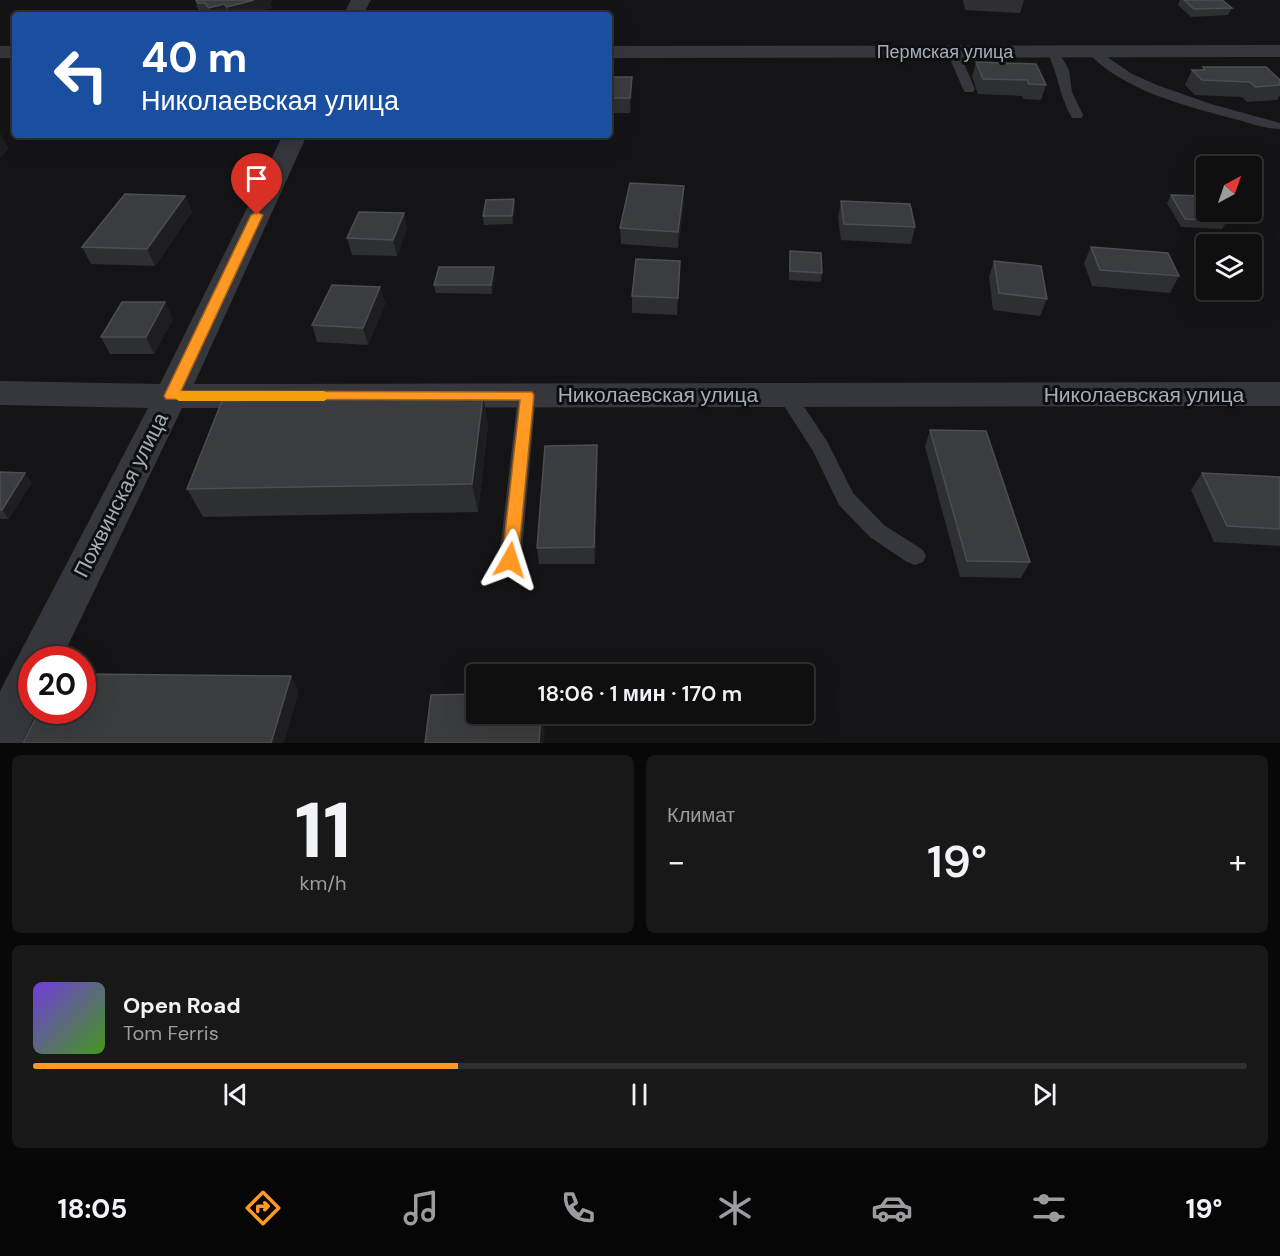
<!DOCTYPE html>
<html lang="ru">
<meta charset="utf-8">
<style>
:root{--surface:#0f0f10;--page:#181819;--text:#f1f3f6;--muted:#9b9c9f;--line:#2f2f30;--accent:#ff9923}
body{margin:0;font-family:"DM Sans",sans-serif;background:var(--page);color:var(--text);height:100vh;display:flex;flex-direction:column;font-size:22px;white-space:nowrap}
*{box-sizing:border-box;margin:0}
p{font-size:20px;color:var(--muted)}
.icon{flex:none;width:33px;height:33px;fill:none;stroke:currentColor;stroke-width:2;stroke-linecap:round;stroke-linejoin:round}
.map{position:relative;height:743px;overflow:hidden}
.details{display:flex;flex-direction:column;gap:12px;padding:12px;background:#080809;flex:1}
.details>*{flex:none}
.banner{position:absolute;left:12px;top:12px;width:600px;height:126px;border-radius:6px;box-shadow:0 6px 24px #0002,0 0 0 2px var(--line);background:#1a4fa0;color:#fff;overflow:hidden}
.needle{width:39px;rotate:40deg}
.fabs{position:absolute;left:1196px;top:156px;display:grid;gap:12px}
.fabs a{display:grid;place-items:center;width:66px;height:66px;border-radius:6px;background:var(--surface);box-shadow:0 6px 24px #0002,0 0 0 2px var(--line);font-size:30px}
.speed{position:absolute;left:18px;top:646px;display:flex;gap:12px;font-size:30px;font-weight:700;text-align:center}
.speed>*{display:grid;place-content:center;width:78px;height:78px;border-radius:50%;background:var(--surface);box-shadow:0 6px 24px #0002,0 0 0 2px var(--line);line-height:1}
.speed .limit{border:9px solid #d22;background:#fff;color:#111}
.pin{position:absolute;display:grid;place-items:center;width:51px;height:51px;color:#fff;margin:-62px -26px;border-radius:50% 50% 50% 0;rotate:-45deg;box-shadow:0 0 6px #0007}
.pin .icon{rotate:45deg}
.me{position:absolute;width:66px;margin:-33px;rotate:6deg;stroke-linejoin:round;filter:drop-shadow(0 0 4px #0008)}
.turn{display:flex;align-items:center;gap:21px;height:126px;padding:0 30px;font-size:27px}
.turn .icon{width:78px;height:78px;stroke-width:2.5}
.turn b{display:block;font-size:42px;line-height:51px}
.big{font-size:45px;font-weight:600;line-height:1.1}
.details .card{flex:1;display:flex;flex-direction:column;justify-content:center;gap:9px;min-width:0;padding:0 21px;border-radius:9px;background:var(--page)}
.details .dial{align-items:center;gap:0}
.dial b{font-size:78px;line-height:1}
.song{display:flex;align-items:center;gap:18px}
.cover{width:72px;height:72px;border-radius:9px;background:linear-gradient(135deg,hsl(260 70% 55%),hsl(100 70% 35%))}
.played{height:6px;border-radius:3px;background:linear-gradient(90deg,var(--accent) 35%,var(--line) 35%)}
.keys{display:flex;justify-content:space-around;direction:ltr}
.heat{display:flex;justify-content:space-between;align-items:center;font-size:33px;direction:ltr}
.details .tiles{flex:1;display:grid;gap:12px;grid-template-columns:1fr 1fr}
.card:last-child{grid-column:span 2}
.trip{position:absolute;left:466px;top:664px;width:348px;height:60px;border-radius:6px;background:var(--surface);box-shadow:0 6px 24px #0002,0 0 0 2px var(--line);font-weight:600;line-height:60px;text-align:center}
.menu{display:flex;height:96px;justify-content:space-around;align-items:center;background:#060606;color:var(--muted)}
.menu .icon{width:42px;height:42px}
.menu .selected{color:var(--accent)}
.menu b{font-size:27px;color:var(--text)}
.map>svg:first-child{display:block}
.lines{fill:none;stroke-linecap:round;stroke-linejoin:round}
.lane{fill:#35373c;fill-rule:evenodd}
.street{fill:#35373c;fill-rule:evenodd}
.wall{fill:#2d2f31}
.shaded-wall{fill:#1e1e20}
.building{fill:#3a3c40;stroke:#4b4e52;stroke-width:1.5}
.route{fill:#ff9923;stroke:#a66317;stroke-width:1.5}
.slow{fill:#f59e0b}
.labels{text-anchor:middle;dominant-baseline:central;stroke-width:6;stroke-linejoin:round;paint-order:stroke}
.far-street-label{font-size:18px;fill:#a5adb8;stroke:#0f0f11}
.street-label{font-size:21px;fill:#a5adb8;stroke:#0f0f11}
</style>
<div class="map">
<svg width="1280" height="743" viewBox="0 0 1280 743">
<rect width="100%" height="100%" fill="#141416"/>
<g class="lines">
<g class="lane">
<path d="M1053,47L1057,49L1069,70L1072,92L1083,115L1082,118H1072C1059,96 1058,73 1047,51Z"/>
<path d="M1093,47L1132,74L1157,85L1211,104L1280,123V129C1267,129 1252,124 1239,120C1192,108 1119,90 1087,51Z"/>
<path d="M953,48L959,52L975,89L973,92H965L963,89L947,52Z"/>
<path d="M527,388L534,390L536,395L521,560L518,567L510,569L502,567L499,560L518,395L520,390Z"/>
<path d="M786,388L793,390L828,443L853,493L884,525L923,550L926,556L923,562L915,565L907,562L870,537L839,505L813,451L777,395L779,390Z"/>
</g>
<g class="street">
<path d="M351,0H371L363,15H343Z"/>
<path d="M1280,45V57L609,58V46Z"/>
<rect x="0" y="46" width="15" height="12"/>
<path d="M283,135H307L194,384L1280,382V406L182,408L61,660H32V711H37L22,743H0V691L148,408L0,405V381L160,384Z"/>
</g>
</g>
<g class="wall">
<path d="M195,0H272L270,2L272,8L261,10L262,13L255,15H201L199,12Z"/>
<path d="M963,0H1024L1020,13L965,10Z"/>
<path d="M1180,0H1222L1232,8L1228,15L1191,17L1178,5Z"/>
<path d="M976,62L1046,85L1041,100L1024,99L1022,96L978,94L972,77Z"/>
<path d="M1203,67L1280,80V95L1277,100L1247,102L1242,97L1195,95L1185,85L1192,70H1202Z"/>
<path d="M609,77H632V92L630,113H609Z"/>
<path d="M684,186V202L678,248L621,244L620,228Z"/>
<path d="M1171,195L1227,221L1222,229L1181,227L1167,203Z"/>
<path d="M185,196L192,212L155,266L91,264L82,247Z"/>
<path d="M841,201L915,227L911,244L841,240L838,218Z"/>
<path d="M515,208L513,224L484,225L483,216Z"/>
<path d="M404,213L407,229L397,256L352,255L347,238Z"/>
<path d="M1091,247L1179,276L1170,293L1092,286L1084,263Z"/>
<path d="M790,251L822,273L821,282L789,280V260Z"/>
<path d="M680,261L677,315L632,313V296Z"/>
<path d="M994,261L1047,299L1040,316L993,310L989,277Z"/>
<path d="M495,276L492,294L436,293L434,285Z"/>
<path d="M380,287L385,304L368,345L317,342L312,325Z"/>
<path d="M173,319L154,354H110L101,337Z"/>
<path d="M483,396L488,425L478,512L203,517L187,489Z"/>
<path d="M930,430L1030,562L1021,578L960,577L925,447Z"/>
<path d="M597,445L598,462L595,564H539L537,548Z"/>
<path d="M0,472L32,482L9,519H0Z"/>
<path d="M1202,473L1280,477V546L1214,542L1191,490Z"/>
</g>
<g class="shaded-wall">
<path d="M254,0H272L270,2L272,8L261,10L262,13L255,15H229L227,7Z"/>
<path d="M224,4L228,15H211L209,8Z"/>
<path d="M632,77V92L630,113V98Z"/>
<path d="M0,133L9,149L0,158Z"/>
<path d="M684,186V202L678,248V232Z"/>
<path d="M185,196L192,212L155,266L147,249Z"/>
<path d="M514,199L515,208L513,224L512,216Z"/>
<path d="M404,213L407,229L397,256L393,240Z"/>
<path d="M494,267L495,276L492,294L491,285Z"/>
<path d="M380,287L385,304L368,345L363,328Z"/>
<path d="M165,302L173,319L154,354L146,337Z"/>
<path d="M483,396L488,425L478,512L472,484Z"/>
<path d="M597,445L598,462L595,564L594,547Z"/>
<path d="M25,473L32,482L9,519L2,510Z"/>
<path d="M291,676L299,691L284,743H271Z"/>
<path d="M541,714H545L544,743H539Z"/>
</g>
<g class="building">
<path d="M196,0H254L227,7L224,4L209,8L205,3H198Z"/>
<path d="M1184,0H1222L1232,8L1194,9Z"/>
<path d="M976,62L1036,64L1046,85L1029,84L1027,80L983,79Z"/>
<path d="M1203,67H1266L1280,80V85L1255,87L1250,82L1202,80L1192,70H1205Z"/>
<path d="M609,77H632L630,98H609Z"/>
<path d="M630,183L684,186L678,232L620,228Z"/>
<path d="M125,194L185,196L147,249L82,247Z"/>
<path d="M1171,195L1206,196V212H1221L1227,221L1185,219Z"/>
<path d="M514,199L512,216H483L486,200Z"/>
<path d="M841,201L910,204L915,227L844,224Z"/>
<path d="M359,212L404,213L393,240L347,238Z"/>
<path d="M1091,247L1168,253L1179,276L1100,270Z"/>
<path d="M790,251L821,253L822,273L790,271Z"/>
<path d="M636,259L680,261L678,298L632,296Z"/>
<path d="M994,261L1041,266L1047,299L999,293Z"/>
<path d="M439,267H494L491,285H434Z"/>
<path d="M332,285L380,287L363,328L312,325Z"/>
<path d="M122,302H165L146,337H101Z"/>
<path d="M483,396L472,484L187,489L222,401Z"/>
<path d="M930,430L986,431L1030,562L967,561Z"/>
<path d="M597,445L594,547L537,548L545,446Z"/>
<path d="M0,472L25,473L2,510H0Z"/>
<path d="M1202,473L1280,477V529L1227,526Z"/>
<path d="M82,674L291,676L271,743H23L39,711H82Z"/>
<path d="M477,694V714H541L539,743H425L431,695Z"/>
</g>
<path class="route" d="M257,212L263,215L181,391L532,392L534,395L518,560L516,564L510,567L504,564L502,560L520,400L166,399L164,396L251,215Z"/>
<path class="slow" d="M179,391H324L331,396L324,401H179L172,396Z"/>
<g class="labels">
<g class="far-street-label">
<text x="945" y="52">Пермская улица</text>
</g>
<g class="street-label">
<text x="658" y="395">Николаевская улица</text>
<text x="1144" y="395">Николаевская улица</text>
<text transform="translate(121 495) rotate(-63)">Пожвинская улица</text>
</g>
</g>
</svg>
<div class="fabs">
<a><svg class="needle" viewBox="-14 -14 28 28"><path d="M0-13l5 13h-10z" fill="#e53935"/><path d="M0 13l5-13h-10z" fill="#9b9c9f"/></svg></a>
<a><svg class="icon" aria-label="layers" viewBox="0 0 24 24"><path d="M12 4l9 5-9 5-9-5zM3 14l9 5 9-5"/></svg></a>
</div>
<div class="speed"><div class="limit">20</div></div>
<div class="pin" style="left:257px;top:215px;background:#d93025"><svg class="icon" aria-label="arrive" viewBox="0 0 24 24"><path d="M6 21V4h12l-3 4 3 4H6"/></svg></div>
<svg class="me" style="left:510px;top:560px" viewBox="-20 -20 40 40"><path d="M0-17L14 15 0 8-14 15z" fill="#ff9923" stroke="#fff" stroke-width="4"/></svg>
<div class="trip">18:06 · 1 мин · 170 m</div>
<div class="banner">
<div class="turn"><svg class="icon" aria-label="left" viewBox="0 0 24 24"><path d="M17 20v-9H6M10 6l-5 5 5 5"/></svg><div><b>40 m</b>Николаевская улица</div></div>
</div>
</div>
<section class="details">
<div class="tiles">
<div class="card dial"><b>11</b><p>km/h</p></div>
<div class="card"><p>Климат</p>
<div class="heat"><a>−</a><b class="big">19°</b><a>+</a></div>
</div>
<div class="card">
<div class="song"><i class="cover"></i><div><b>Open Road</b><p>Tom Ferris</p></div></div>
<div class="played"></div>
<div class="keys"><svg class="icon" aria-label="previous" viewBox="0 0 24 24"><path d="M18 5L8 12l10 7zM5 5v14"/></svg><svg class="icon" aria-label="pause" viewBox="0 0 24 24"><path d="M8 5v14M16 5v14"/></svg><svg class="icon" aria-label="next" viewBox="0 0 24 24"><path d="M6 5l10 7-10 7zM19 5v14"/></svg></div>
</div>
</div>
</section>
<nav class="menu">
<b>18:05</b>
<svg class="icon selected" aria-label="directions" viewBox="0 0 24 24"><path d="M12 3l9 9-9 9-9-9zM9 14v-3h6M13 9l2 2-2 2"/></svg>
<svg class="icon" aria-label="music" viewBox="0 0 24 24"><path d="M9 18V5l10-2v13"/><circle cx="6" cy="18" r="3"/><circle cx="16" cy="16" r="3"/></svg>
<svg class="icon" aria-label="phone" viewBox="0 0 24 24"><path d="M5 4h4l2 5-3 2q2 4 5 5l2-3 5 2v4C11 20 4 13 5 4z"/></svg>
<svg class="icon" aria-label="climate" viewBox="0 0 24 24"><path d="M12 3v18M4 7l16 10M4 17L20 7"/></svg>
<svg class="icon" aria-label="car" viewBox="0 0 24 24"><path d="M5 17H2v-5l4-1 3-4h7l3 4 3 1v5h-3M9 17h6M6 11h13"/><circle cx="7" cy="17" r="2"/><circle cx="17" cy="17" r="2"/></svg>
<svg class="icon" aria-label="filters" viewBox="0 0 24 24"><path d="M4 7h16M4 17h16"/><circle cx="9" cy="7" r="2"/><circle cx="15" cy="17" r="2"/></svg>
<b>19°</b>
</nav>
